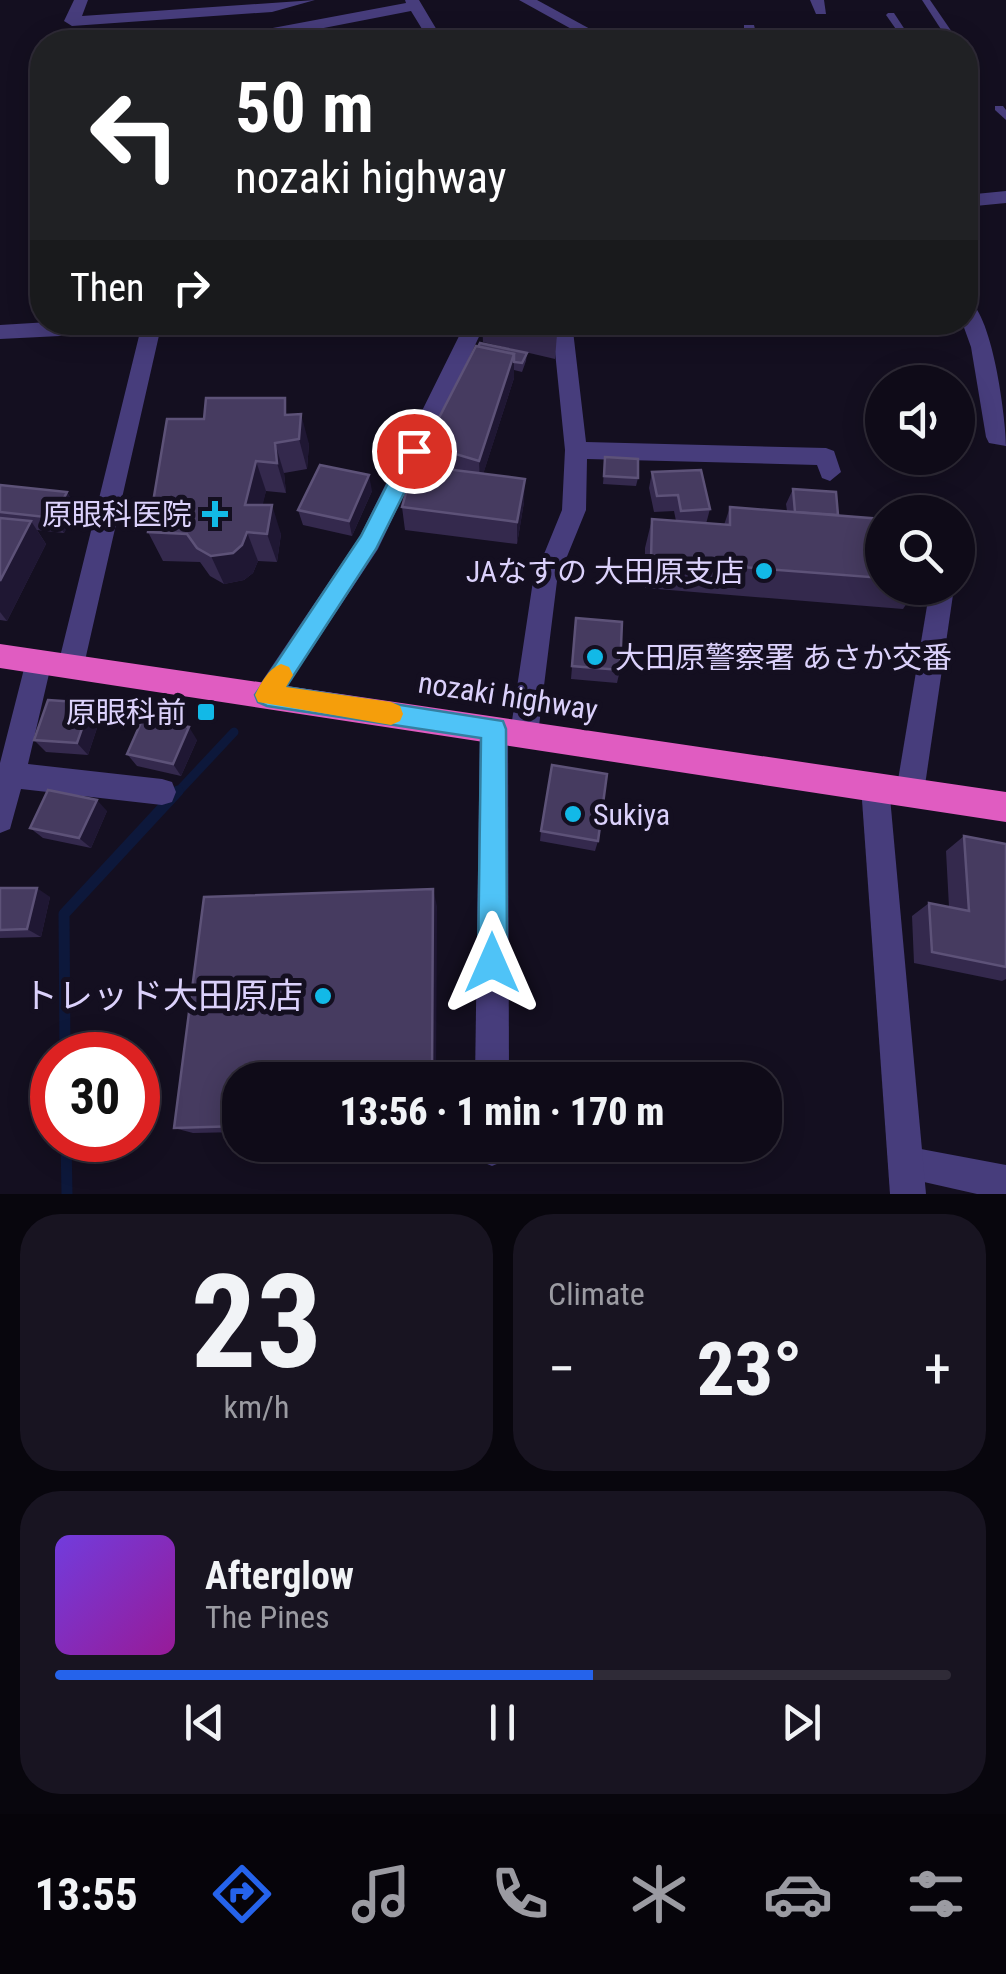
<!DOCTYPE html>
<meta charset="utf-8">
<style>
:root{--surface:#0f0b18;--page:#181421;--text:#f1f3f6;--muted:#9b9ba2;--line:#2f2b37;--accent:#2563eb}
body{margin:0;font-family:"Roboto Condensed","Noto Sans JP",sans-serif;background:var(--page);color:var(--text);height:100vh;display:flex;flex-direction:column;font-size:38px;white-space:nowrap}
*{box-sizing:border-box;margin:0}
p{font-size:32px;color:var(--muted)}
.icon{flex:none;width:55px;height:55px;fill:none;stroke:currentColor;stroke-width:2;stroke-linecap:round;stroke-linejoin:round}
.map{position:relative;height:1194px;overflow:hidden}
.drawer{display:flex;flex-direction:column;gap:20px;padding:20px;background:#08060d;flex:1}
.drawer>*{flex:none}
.banner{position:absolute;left:30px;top:30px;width:948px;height:305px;border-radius:40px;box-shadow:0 5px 25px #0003,0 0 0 2px var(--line);background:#202124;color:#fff;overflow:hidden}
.fabs{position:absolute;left:865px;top:365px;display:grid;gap:20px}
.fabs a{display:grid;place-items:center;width:110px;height:110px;border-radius:50%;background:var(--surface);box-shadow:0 5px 25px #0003,0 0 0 2px var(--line);font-size:50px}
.speed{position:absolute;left:30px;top:1032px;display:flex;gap:20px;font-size:50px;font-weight:700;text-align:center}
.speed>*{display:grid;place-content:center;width:130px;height:130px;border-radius:50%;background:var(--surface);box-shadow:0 5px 25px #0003,0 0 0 2px var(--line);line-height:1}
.speed .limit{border:15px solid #d22;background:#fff;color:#111}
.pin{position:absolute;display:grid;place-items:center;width:85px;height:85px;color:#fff;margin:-42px;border:5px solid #fff;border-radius:50%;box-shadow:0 2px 10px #0007}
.me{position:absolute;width:110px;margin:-55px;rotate:0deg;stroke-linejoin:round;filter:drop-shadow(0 0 8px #0008)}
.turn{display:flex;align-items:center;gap:35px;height:210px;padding:0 40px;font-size:45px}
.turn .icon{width:130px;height:130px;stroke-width:2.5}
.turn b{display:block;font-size:70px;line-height:85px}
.then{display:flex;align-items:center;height:95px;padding:0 40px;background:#0003;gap:20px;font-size:38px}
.big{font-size:75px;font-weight:800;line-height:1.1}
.drawer .card{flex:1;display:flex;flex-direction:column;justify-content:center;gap:15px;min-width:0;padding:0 35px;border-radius:40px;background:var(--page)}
.drawer .dial{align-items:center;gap:0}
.dial b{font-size:130px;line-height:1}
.song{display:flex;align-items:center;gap:30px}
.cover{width:120px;height:120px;border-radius:15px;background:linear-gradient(135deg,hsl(260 70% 55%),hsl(300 70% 35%))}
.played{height:10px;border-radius:5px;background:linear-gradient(90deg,var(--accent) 60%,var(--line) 60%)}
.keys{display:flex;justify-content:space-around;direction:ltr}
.heat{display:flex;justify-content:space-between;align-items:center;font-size:55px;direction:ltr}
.drawer .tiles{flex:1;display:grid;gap:20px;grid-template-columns:1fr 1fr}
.card:last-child{grid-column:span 2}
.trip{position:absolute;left:222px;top:1062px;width:560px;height:100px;border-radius:40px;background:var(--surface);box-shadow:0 5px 25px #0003,0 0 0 2px var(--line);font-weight:800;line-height:100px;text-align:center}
.dock{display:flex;height:160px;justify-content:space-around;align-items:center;background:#06040a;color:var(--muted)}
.dock .icon{width:70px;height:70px}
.dock .selected{color:var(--accent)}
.dock b{font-size:45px;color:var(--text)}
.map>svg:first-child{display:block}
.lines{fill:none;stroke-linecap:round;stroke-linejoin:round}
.stream-far1{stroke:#0d183b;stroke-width:9}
.stream{stroke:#0d183b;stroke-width:11}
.service{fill:#473d7c;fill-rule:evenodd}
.minor{fill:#473d7c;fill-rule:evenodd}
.tertiary{fill:#473d7c;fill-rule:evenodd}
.trunk{fill:#e05cc1;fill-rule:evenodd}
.wall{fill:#34294d}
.shaded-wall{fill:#1f1733}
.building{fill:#463b60;stroke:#5d5278;stroke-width:2.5}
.route{fill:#4fc3f7;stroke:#337fa1;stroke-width:2.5}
.slow{fill:#f59e0b}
.poi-dot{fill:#12b9e7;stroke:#140f20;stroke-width:4}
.labels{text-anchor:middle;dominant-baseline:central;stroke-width:10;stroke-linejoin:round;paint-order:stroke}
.poi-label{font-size:30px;fill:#dbd1fb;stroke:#140f20;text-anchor:end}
.street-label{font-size:30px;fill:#dbd1fb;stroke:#140f20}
.near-poi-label{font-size:35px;fill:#dbd1fb;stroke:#140f20;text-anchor:end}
</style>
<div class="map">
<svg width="1006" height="1194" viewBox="0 0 1006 1194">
<rect width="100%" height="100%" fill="#140f20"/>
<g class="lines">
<path class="stream-far1" d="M176,794L234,732"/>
<g class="stream">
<path d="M65,1055L64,914L178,791"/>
<path d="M66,1140L67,1194"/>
</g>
<g class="service">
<path d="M922,0H930L952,32L950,34H944Z"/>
<path d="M888,13H894L913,42H905L886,15Z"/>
<path d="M995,106H1003L1006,110V120L995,110Z"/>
</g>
<g class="minor">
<path d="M74,0H88L82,16L315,0L272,12L72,26L64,21Z"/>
<path d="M405,0H419L444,42H430L411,11L262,40L135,42L132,39L140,34L262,30L406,3Z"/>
<path d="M519,0H537L614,42H595Z"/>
<path d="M810,0H824L826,14H816Z"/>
<path d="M744,25H754L758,42H744Z"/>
<path d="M1006,191V203L965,207V195Z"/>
<path d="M965,298C992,307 1006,419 1006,446L989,443L986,437L971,347L962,322H965Z"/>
<path d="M49,322H207L197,329L160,331L84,665L80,673L71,676L62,673L58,665L140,332L0,339V325Z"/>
<path d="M466,322H486L378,549L276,703L267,707L258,703L254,695L258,687L360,536Z"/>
<path d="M552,322H572L586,442L826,448L834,451L841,472L830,481L822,478L817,465L587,459L586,510L557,581L538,734L534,743L524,747L514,743L510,734L533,581L562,510L565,450Z"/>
<path d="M930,588H954L924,792L920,802L910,805L900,802L896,792Z"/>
<path d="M39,650L48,653L52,661L28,764L162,779L172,782L176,792L172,802L162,805L21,789L10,829L0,833V763L26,661L30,653Z"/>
<path d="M494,717L504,720L508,729L509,1080H475L480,729L484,720Z"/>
<path d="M475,1145H509L504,1161L492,1166L480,1161Z"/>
<path d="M905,1146L1006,1165V1194H977L893,1175L888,1163L893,1151Z"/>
</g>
<path class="tertiary" d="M875,773L885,777L889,786L926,1194H890L861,786L865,777Z"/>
<path class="trunk" d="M0,644L1006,792V822L0,668Z"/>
</g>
<g class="wall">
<path d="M482,322H555L557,334L555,359L483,342Z"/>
<path d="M478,347L527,353L526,361L522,372L514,370V378L483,474L524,502L517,544L405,530L402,507L427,467L425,445Z"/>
<path d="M290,414L309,444L307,469L284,473L286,493L266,491L262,505L281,534L277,562L258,561L253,573L244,580L224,584L210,576L200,562L163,561L148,532L204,419Z"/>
<path d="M605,457L638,478L636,486L603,484Z"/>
<path d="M652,472L710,509L706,524L724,525L730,507L787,511L786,504L793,489L838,515L882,519V588H917L903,609L645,588V548L652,519L676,521L674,511L654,512L649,488Z"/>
<path d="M0,485L67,492L76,508L64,533L37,530L46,544L7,621L0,620Z"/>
<path d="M372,491L352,536L303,525L298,510Z"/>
<path d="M576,618L620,670L617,683L571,679Z"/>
<path d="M91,703L101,716L88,755L46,752L34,740Z"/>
<path d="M197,740L181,776L137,766L127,754Z"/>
<path d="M107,811L91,848L43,838L30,828Z"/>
<path d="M541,831L598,841L595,851L540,841Z"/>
<path d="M964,836L1006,844V979L1002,981L914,963L912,916L929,903L949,907L946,851Z"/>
<path d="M0,888L50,897L41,937L0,938Z"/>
<path d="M437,906L240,1080V1132L193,1133L174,1128Z"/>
</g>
<g class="shaded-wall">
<path d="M514,354V378L480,484L479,461Z"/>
<path d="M301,414L309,444L307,469L299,439Z"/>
<path d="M275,443L284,473L286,493L277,463Z"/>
<path d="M256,461L266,491L256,534L245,505Z"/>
<path d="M369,475L372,491L352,536L349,521Z"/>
<path d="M525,479L524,502L517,544V522Z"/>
<path d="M67,492L76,508L64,533L54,518Z"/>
<path d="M272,505L281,534L277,562L267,534Z"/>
<path d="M31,521L46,544L7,621L0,612V581Z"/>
<path d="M247,532L258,561L253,573L244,580L224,584L211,556Z"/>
<path d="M91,703L101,716L88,755L77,743Z"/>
<path d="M189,727L197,740L181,776L173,764Z"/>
<path d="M97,800L107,811L91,848L79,838Z"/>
<path d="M37,888L50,897L41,937L27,929Z"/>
<path d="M433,889L437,906L436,1080H432Z"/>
</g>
<g class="building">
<path d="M505,322H555L557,334Z"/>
<path d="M480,343L527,353L522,363L514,362V354L478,347Z"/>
<path d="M476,346L514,354L479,461L425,445Z"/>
<path d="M206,398H285V415L301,414L299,439L275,443L277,463L256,461L245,505H272L267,534L247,532L242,545L233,553L211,556L197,548L187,534L148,532L167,419H204Z"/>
<path d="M605,457L638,459V478L604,476Z"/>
<path d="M320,465L369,475L349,521L298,510Z"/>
<path d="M414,465L525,479L517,522L402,507Z"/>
<path d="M701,470L710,509L681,511L678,495L657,496L652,472Z"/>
<path d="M0,485L67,492L54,518L0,512Z"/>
<path d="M793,489L836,492L838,515L795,512Z"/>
<path d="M730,507L882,519V578L651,560L652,519L730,525Z"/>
<path d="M0,518L31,521L0,581Z"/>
<path d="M576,618L622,622L620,670L572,666Z"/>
<path d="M48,700L91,703L77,743L34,740Z"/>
<path d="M143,718L189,727L173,764L127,754Z"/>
<path d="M552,765L607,774L598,841L541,831Z"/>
<path d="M48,790L97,800L79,838L30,828Z"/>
<path d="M964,836L1006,844V967L932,952L929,903L969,911Z"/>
<path d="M0,888H37L27,929L0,930Z"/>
<path d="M433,889L432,1080H240V1126L174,1128L204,897Z"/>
</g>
<path class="route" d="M414,443L425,451L376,549L286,687L503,721L506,729L507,963L503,973L492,977L482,973L478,963L481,738L267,706L258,702L255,695L361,536L407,446Z"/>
<path class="slow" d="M281,664L289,667L293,675L286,687L391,702L400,706L403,714L400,721L391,725L258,702L255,695C261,683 268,669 281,664Z"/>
<g class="poi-dot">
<path d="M210 499h10v10h10v10h-10v10h-10v-10h-10v-10h10z"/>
<circle cx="764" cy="571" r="10"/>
<circle cx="595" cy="657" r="10"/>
<rect x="196" y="702" width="20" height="20" rx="5"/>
<circle cx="573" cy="814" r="10"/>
<circle cx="323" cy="996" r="10"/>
</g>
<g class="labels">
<g class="poi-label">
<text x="192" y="514">原眼科医院</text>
<text x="744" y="571">JAなすの 大田原支店</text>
<text x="615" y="657" text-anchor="start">大田原警察署 あさか交番</text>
<text x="186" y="712">原眼科前</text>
<text x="593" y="814" text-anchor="start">Sukiya</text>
</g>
<g class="street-label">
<text transform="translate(508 696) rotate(9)">nozaki highway</text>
</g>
<g class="near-poi-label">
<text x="303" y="996">トレッド大田原店</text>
</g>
</g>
</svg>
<div class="fabs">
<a><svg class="icon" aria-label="sound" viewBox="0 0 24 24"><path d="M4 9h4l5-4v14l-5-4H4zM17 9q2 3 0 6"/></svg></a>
<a><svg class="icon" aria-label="search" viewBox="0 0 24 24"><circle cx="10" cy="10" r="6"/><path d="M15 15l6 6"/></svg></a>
</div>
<div class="speed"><div class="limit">30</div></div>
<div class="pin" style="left:414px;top:451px;background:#d93025"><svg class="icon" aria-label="arrive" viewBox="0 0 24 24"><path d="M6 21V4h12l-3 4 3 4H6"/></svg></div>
<svg class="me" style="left:492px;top:963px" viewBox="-20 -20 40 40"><path d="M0-17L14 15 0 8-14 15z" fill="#4fc3f7" stroke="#fff" stroke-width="4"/></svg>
<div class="trip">13:56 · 1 min · 170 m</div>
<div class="banner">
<div class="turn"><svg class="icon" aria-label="left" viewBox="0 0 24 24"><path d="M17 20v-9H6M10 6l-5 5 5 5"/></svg><div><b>50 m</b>nozaki highway</div></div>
<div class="then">Then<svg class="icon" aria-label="right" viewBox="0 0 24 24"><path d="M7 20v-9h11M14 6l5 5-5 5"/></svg></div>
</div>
</div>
<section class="drawer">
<div class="tiles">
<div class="card dial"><b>23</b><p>km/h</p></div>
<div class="card"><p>Climate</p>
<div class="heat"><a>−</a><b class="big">23°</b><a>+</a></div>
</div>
<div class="card">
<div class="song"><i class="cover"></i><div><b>Afterglow</b><p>The Pines</p></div></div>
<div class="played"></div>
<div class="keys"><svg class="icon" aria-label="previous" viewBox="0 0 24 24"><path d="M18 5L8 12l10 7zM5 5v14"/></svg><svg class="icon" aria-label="pause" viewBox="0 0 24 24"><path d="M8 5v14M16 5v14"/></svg><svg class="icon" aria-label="next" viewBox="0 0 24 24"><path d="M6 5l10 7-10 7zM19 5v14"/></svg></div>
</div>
</div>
</section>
<nav class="dock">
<b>13:55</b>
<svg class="icon selected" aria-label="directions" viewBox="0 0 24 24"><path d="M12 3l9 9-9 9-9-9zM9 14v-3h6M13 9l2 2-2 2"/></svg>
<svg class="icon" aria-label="music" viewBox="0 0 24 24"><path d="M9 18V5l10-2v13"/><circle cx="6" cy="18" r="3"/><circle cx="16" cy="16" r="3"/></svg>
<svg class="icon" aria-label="phone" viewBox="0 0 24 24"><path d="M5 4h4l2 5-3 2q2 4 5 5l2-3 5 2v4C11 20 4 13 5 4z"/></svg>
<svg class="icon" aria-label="climate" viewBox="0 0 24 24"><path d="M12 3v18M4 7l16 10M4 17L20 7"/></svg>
<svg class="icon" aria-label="car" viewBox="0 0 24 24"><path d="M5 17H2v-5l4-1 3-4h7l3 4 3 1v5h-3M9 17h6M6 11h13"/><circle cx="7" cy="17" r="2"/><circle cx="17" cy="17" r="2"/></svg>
<svg class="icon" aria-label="filters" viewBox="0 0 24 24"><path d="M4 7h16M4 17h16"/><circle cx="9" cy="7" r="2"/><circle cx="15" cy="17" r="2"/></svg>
</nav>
